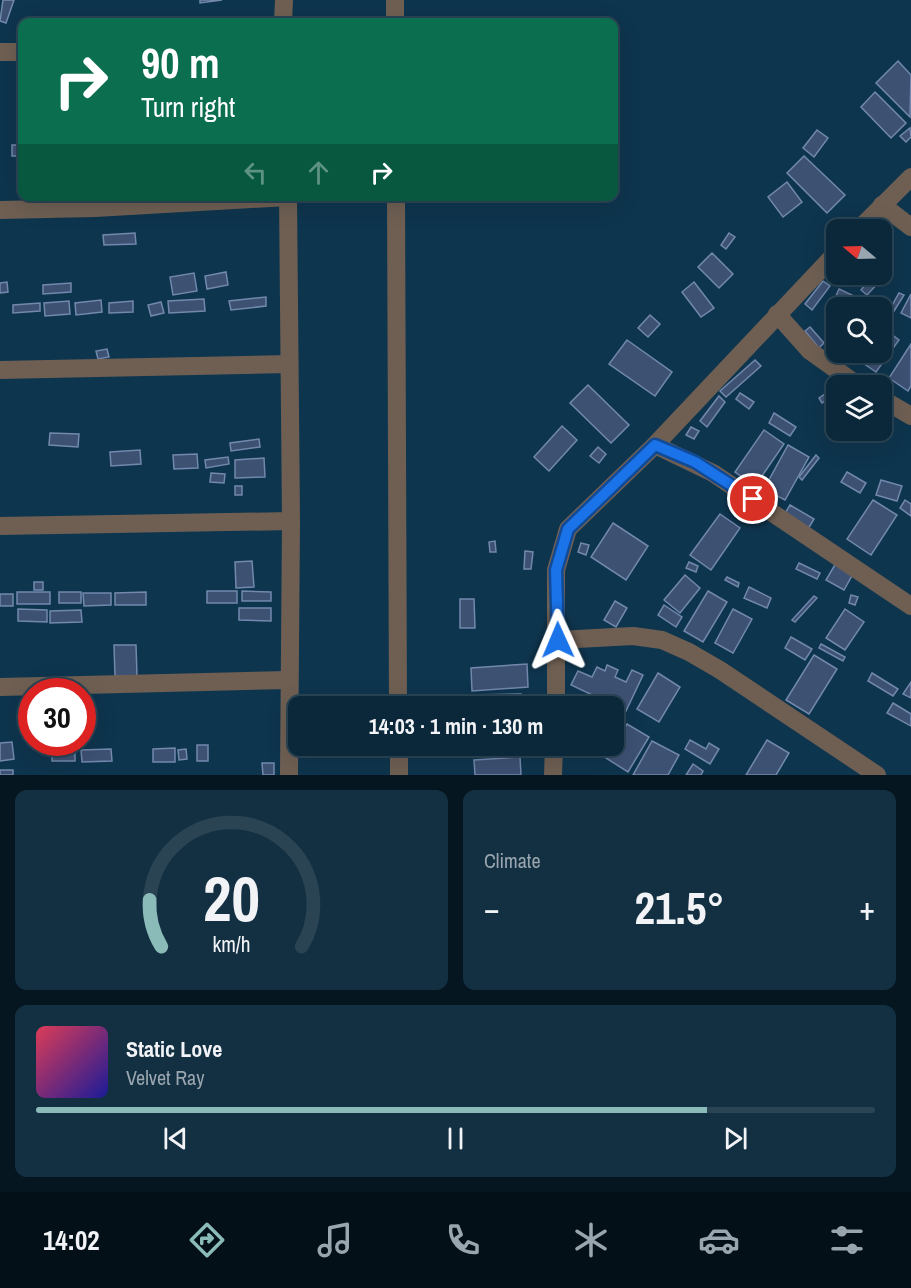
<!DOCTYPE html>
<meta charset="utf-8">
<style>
:root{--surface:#0a283a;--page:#133042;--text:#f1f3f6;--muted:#99a6af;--line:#2a4454;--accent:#8bbbb9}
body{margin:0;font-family:"Archivo Narrow",sans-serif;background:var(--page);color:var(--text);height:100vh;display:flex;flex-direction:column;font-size:22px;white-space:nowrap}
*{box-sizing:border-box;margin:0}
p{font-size:20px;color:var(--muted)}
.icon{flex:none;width:33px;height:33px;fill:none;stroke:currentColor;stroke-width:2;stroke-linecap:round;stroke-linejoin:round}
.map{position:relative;height:775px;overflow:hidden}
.panel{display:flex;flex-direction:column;gap:15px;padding:15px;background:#061620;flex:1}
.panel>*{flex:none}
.banner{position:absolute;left:18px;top:18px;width:600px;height:183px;border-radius:12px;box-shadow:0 6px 24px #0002,0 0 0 2px var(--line);background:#0b6e4f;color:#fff;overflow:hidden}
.needle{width:39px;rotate:289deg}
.controls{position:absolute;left:826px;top:219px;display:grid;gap:12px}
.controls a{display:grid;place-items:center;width:66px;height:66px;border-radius:12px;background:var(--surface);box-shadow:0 6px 24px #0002,0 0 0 2px var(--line);font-size:30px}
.speed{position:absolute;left:18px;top:678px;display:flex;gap:12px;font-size:30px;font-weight:700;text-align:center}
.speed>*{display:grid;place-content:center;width:78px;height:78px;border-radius:50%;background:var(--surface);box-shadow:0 6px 24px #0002,0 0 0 2px var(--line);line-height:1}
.speed .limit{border:9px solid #d22;background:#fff;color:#111}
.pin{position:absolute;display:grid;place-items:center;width:51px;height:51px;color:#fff;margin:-26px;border:3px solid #fff;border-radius:50%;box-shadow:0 2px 6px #0007}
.me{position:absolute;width:66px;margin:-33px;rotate:359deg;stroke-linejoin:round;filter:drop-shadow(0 0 4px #0008)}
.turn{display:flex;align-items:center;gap:21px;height:126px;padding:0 24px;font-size:27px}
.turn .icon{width:78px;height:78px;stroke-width:2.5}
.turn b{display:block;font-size:42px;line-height:51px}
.lanes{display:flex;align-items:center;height:57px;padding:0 24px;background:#0003;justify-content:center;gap:30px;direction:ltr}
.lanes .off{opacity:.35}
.big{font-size:45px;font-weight:700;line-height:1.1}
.panel .tile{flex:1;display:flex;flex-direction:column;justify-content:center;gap:9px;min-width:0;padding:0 21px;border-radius:12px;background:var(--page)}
.panel .dial{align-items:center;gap:0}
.dial svg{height:156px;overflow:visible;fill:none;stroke:var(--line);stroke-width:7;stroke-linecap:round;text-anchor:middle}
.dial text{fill:var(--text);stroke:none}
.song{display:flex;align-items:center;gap:18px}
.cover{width:72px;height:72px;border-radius:9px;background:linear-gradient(135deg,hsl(350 70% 55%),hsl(240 70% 35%))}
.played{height:6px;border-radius:3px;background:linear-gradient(90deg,var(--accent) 80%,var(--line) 80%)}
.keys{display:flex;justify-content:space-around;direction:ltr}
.heat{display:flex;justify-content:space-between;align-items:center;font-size:33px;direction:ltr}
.panel .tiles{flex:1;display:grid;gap:15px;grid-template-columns:1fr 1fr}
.tile:last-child{grid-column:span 2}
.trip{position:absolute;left:288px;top:696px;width:336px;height:60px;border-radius:12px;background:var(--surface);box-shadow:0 6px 24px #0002,0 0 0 2px var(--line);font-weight:700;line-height:60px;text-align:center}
.tab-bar{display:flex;height:96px;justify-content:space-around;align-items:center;background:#041017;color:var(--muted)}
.tab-bar .icon{width:42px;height:42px}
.tab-bar .on{color:var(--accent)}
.tab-bar b{font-size:27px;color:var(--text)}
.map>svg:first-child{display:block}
.building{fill:#3d5173;stroke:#7288ad;stroke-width:1.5}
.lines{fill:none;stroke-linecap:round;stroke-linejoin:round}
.minor{stroke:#6f5f53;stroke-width:18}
.route-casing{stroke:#114b97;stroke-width:15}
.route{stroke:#1a73e8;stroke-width:10}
</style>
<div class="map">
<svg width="911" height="775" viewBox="0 0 911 775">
<rect width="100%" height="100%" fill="#0e354e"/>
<g class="building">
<path d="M3,0H14L6,23L0,21Z"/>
<path d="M200,0H222L200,3Z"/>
<path d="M898,61L911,75L910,117L876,83Z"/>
<path d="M875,92L906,123L891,138L861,107Z"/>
<path d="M910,128L911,137L906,142L900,136Z"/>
<path d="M817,130L828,138L814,157L803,148Z"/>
<rect x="12" y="145" width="10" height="11"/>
<path d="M804,156L845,195L827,213L787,173Z"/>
<path d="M787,182L802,202L783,217L768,197Z"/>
<path d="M135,233L136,244L104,245L103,235Z"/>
<path d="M729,233L735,237L726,249L721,245Z"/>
<path d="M712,253L733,274L719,288L698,267Z"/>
<path d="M226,272L228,285L207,289L205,276Z"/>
<path d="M194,273L197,291L173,295L170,277Z"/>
<path d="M873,276L880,281L867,295L861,290Z"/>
<path d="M823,281L830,286L812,310L805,304Z"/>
<path d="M7,282L8,292L0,293V283Z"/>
<path d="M694,282L714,308L701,317L682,292Z"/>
<path d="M71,283V292L43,294V285Z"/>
<path d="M839,289L852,295L849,301L836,296Z"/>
<path d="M899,293L904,295L894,311L890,309Z"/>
<path d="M911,294V318L901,313Z"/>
<path d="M266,297V306L231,310L229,301Z"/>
<path d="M204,299L205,311L169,313L168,301Z"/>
<path d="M101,300L102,312L76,315L75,303Z"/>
<path d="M69,301L70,314L45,316L44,303Z"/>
<path d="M133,301V312L109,313V303Z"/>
<path d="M161,302L164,313L151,316L148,305Z"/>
<path d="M40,303V311L13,313V305Z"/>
<path d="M650,315L660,324L648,337L638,328Z"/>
<path d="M810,327L824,343L819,348L805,331Z"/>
<path d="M883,328L899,340L876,372L860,361L866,352H882Z"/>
<path d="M627,340L672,372L655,396L609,364Z"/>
<path d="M911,344V386L908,391L889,378Z"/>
<path d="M107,349L109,357L98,359L96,351Z"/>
<path d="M755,360L761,366L726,397L720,391Z"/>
<path d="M588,385L629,425L611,443L570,403Z"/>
<path d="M831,390L834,395L822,403L819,398Z"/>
<path d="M740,393L754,402L749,409L736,399Z"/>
<path d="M719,396L725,402L707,427L700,421Z"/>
<path d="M774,413L796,427L790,436L769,423Z"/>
<path d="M562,426L577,440L549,471L534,457Z"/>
<path d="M691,427L699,431L694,439L686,435Z"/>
<path d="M764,430L784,444L755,486L735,472Z"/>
<path d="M50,433L79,434L78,447L49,445Z"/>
<path d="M259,439L260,447L231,451L230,443Z"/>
<path d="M788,445L809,457L785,500L764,489Z"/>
<path d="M598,447L606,454L599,463L590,456Z"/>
<path d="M140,450L141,464L111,466L110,452Z"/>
<path d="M197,454L198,468L174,469L173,455Z"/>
<path d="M816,455L819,458L802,480L799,477Z"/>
<path d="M228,457L229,464L206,468L205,460Z"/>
<path d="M264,458L265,477L235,478V460Z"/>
<path d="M847,472L866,483L860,493L841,482Z"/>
<path d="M211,473L225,474L224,483L210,482Z"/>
<path d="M881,480L902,486L897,501L876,495Z"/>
<rect x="235" y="486" width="7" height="9"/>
<path d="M873,500L897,515L871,555L847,539Z"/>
<path d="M905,500L911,504V516L900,508Z"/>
<path d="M790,505L814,519L808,529L784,515Z"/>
<path d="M720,514L740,528L711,570L690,555Z"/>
<path d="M613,523L648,546L626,580L591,557Z"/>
<path d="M495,541L496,552H490L489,542Z"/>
<path d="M581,543L589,545L586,555L578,552Z"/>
<path d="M525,551L533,552L531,569H524Z"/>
<path d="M252,561L254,587L236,588L235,562Z"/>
<path d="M689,562L698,566L696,572L686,568Z"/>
<path d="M799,563L820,573L817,579L796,569Z"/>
<path d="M836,563L854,572L844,590L826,580Z"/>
<path d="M685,575L700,588L680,613L664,600Z"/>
<path d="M727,577L739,583L738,587L725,580Z"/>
<rect x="34" y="582" width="9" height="8"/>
<path d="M749,587L771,598L767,608L744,598Z"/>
<rect x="207" y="591" width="30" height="12"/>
<path d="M242,591L271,592V601H242Z"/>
<path d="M708,591L727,602L703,642L684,631Z"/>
<rect x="17" y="592" width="33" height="12"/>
<rect x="59" y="592" width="22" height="11"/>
<path d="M146,592V605H115V593Z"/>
<path d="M83,593H111V605L84,606Z"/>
<rect x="0" y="594" width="13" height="12"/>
<path d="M851,595L858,597L855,605L849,603Z"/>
<path d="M814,596L817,598L795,622L792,620Z"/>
<path d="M460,599H474L475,628H460Z"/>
<path d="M615,601L627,608L616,627L604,620Z"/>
<path d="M664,605L682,617L676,627L658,615Z"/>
<path d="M239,608H271V621L239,620Z"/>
<path d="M18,609L47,610V622L18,621Z"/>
<path d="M733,609L752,619L733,653L715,643Z"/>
<path d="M845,609L864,622L845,650L826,638Z"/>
<path d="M81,610L82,622L50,623V611Z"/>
<path d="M791,637L812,649L805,660L785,648Z"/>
<path d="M821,644L845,657L843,661L819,648Z"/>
<path d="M114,645H136L137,676H115Z"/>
<path d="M814,655L837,669L809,714L786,700Z"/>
<path d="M527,664L528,687L472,691L471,668Z"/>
<path d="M607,665L618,670L615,677L626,682L632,670L643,675L626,711L571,685L578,671L592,677L597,667L605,671Z"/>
<path d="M658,673L680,687L659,722L637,709Z"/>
<path d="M872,673L898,689L893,696L868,681Z"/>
<path d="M911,682V698L903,694Z"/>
<path d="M521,694L522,706H470L469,695Z"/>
<path d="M893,703L911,714V726L887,713Z"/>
<path d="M627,724L649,737L628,772L606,758Z"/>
<path d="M690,740L706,749L709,743L719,749L710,764L685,749Z"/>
<path d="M767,740L789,753L776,775H746Z"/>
<path d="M652,741L679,755L668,775H633Z"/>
<path d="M12,742L14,759L0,761V743Z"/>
<rect x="197" y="745" width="11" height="16"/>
<path d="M468,746H527L526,754H468Z"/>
<path d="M175,748V762H153V749Z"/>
<path d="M111,749L112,761L82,762L81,750Z"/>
<path d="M186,749L187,759L179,760L178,750Z"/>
<rect x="52" y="751" width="23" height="10"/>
<path d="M520,757L521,775H475L474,760Z"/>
<path d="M262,763H274V775H263Z"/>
<path d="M693,764L703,771L701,775H686Z"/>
<rect x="0" y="770" width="13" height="5"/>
</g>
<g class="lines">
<g class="minor">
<path d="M395,0V22"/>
<path d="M283,22L284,0"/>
<path d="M0,52H22"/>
<path d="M288,196L291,521L289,775"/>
<path d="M396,196L398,706"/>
<path d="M882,205L911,227"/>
<path d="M0,210L95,208L288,197"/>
<path d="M858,230L911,177"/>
<path d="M777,314L810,351L859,386"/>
<path d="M0,370L289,364"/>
<path d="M882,399L911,416"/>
<path d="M655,445L713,473L911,606"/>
<path d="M0,526L291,521"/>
<path d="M558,640L633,636L662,640L689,652L720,670L877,775"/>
<path d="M0,687L289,680"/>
<path d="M556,706V570L568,529L655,445L837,252"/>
<path d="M399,746V775"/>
<path d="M553,775L554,746"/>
</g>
</g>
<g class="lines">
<defs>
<path id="route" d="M558,640L556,570L568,529L655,445L695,462L753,499"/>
</defs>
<use href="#route" class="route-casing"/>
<use href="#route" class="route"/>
</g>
</svg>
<div class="controls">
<a><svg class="needle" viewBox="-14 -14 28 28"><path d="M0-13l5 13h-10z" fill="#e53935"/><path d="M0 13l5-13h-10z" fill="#99a6af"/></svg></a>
<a><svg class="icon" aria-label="search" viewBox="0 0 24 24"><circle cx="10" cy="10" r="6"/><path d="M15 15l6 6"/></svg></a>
<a><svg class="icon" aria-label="layers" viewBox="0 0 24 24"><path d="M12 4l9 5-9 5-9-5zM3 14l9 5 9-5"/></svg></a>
</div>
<div class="speed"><div class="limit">30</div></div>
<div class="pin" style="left:753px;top:499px;background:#d93025"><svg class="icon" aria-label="arrive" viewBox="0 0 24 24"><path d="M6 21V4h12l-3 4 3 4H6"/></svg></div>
<svg class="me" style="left:558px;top:640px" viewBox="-20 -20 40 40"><path d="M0-17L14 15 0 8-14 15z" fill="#1a73e8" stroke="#fff" stroke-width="4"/></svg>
<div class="trip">14:03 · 1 min · 130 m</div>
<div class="banner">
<div class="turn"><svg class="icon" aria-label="right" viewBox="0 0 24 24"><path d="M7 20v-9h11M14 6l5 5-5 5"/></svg><div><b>90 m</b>Turn right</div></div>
<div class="lanes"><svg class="icon off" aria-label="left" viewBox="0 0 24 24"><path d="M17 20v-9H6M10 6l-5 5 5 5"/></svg><svg class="icon off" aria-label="ahead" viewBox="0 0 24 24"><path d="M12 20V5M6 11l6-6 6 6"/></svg><svg class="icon" aria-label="right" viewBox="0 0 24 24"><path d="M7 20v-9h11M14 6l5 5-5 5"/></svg></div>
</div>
</div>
<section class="panel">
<div class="tiles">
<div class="tile dial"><svg viewBox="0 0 100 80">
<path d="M14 69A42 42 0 1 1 86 69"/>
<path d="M14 69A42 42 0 0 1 8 45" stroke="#8bbbb9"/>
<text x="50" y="56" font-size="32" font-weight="700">20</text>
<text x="50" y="72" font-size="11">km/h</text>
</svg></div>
<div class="tile"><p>Climate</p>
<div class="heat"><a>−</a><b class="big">21.5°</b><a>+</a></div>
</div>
<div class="tile">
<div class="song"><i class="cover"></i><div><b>Static Love</b><p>Velvet Ray</p></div></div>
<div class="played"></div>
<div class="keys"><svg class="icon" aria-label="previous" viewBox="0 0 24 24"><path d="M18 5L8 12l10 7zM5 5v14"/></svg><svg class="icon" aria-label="pause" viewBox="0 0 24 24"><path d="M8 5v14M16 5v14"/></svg><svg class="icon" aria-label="next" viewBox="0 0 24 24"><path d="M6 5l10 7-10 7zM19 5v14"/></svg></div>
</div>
</div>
</section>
<nav class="tab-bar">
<b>14:02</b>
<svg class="icon on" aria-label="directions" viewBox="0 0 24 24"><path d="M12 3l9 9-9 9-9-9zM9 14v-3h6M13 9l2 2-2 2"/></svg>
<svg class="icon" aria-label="music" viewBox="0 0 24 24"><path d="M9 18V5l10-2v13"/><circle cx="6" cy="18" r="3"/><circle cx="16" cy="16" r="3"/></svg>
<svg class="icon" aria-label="phone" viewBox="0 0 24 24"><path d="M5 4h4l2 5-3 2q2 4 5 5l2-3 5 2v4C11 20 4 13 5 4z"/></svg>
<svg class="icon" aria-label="climate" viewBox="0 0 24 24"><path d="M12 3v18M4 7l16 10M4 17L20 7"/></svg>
<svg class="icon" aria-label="car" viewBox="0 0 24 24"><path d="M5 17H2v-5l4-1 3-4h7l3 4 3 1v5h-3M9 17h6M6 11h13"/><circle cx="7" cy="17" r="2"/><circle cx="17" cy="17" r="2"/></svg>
<svg class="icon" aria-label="filters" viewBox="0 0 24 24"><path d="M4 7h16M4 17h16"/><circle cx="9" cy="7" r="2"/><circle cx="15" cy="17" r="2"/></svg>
</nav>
